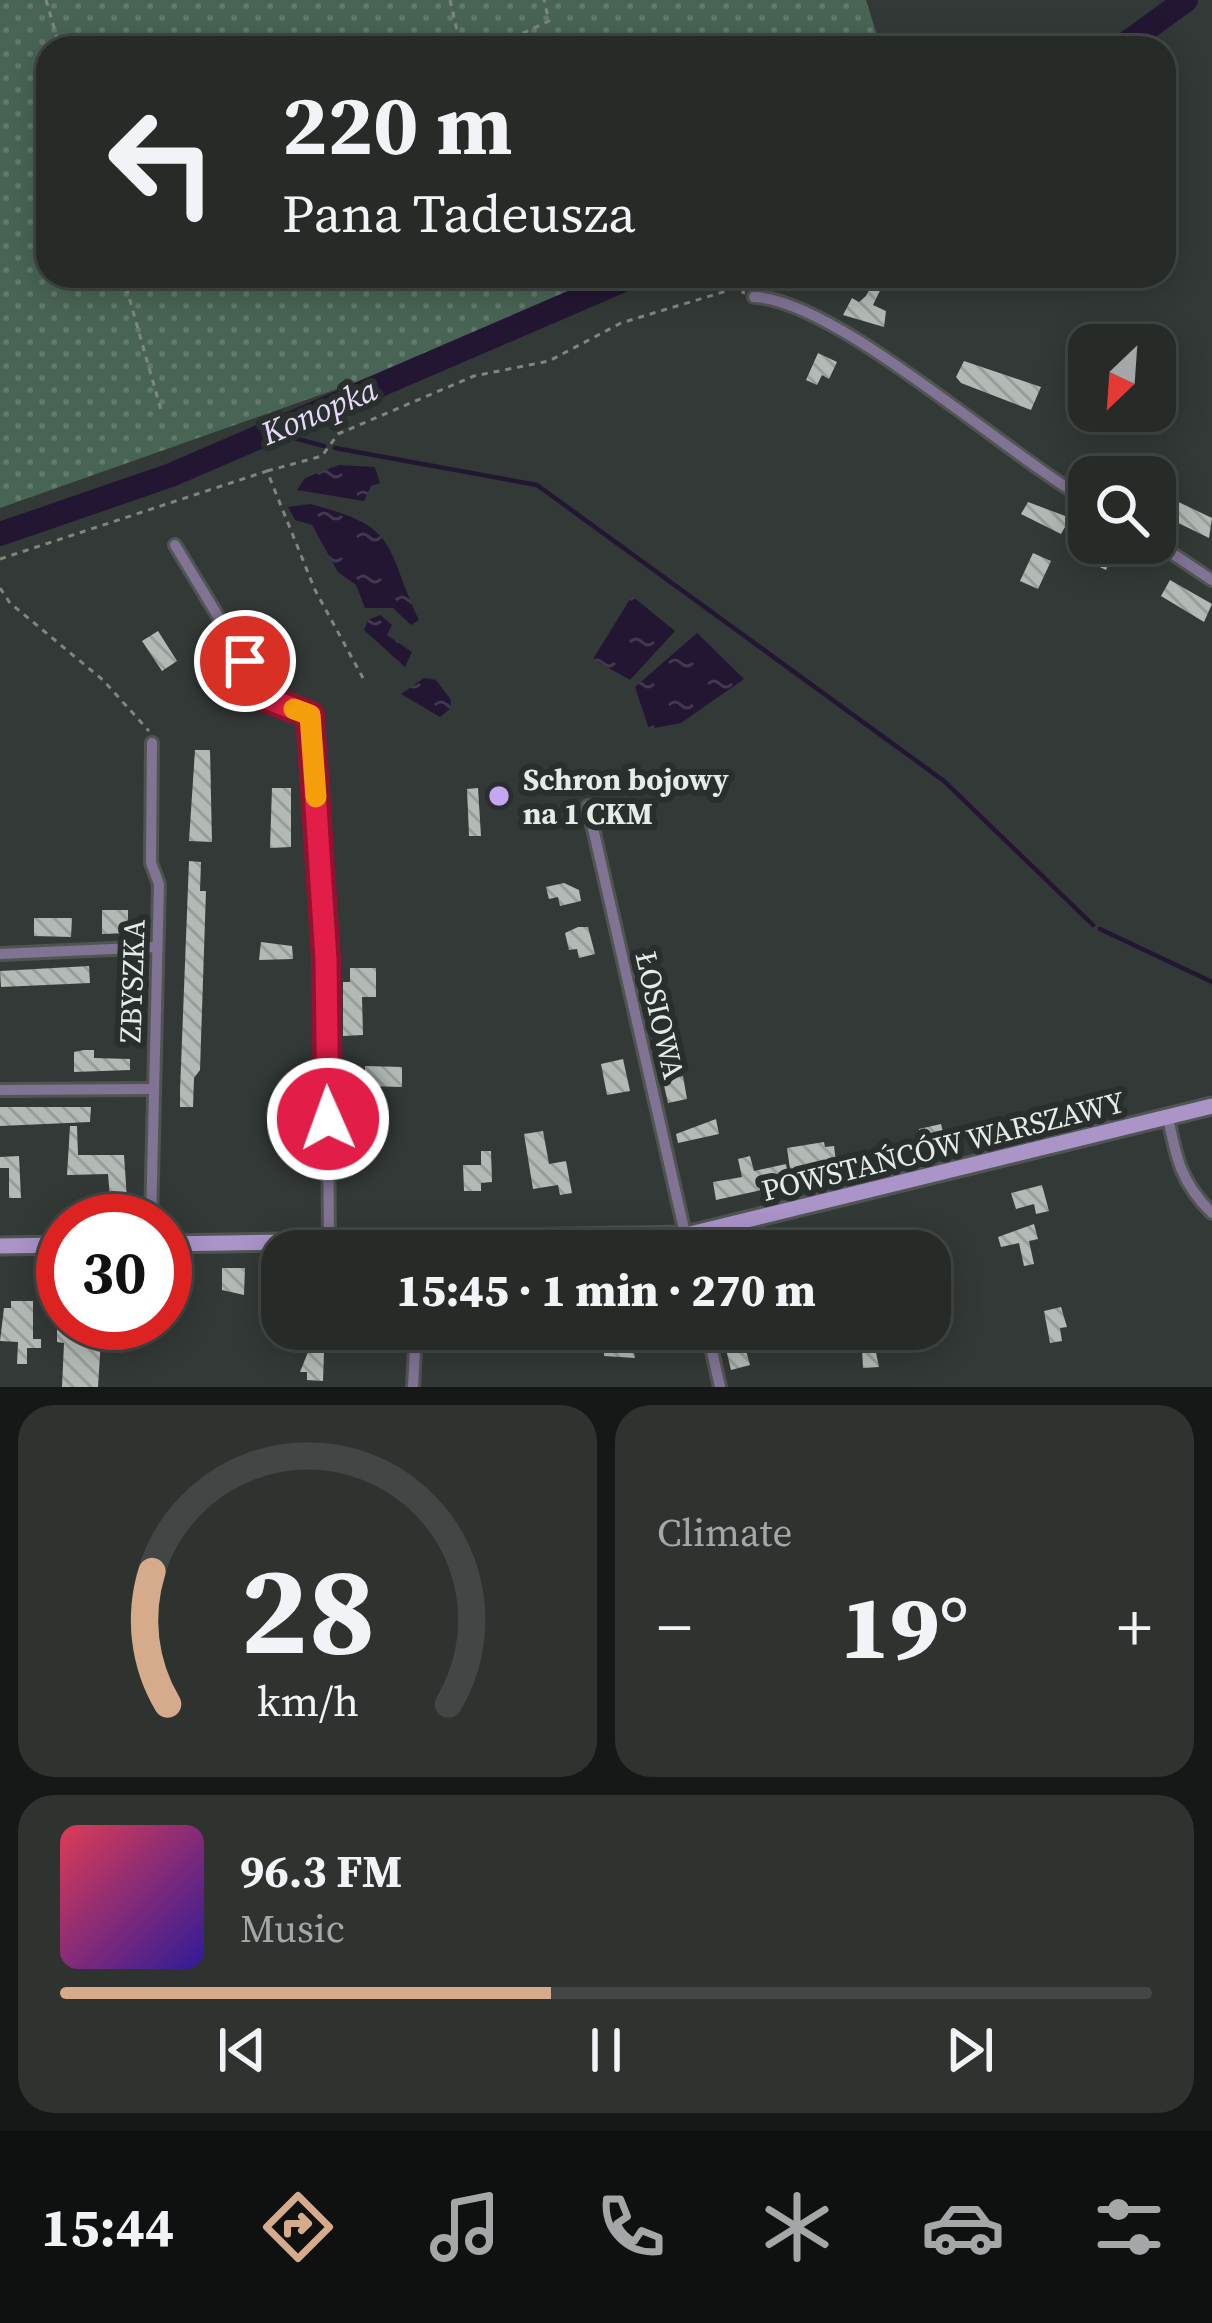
<!DOCTYPE html>
<meta charset="utf-8">
<style>
:root{--surface:#262b28;--page:#2e3330;--text:#f1f3f6;--muted:#a4a7a8;--line:#424745;--accent:#d6ab8b}
body{margin:0;font-family:"Source Serif 4",serif;background:var(--page);color:var(--text);height:100vh;display:flex;flex-direction:column;font-size:45px;white-space:nowrap}
*{box-sizing:border-box;margin:0}
p{font-size:39px;color:var(--muted)}
.icon{flex:none;width:66px;height:66px;fill:none;stroke:currentColor;stroke-width:2;stroke-linecap:round;stroke-linejoin:round}
.map{position:relative;height:1387px;overflow:hidden}
.panel{display:flex;flex-direction:column;gap:18px;padding:18px;background:#151816;flex:1}
.panel>*{flex:none}
.guide{position:absolute;left:36px;top:36px;width:1140px;height:252px;border-radius:36px;box-shadow:0 6px 30px #0003,0 0 0 3px var(--line);background:#262b28;color:var(--text);overflow:hidden}
.needle{width:78px;rotate:205deg}
.fabs{position:absolute;left:1068px;top:324px;display:grid;gap:24px}
.fabs a{display:grid;place-items:center;width:108px;height:108px;border-radius:24px;background:var(--surface);box-shadow:0 6px 30px #0003,0 0 0 3px var(--line);font-size:60px}
.speed{position:absolute;left:36px;top:1194px;display:flex;gap:24px;font-size:60px;font-weight:700;text-align:center}
.speed>*{display:grid;place-content:center;width:156px;height:156px;border-radius:50%;background:var(--surface);box-shadow:0 6px 30px #0003,0 0 0 3px var(--line);line-height:1}
.speed .limit{border:18px solid #d22;background:#fff;color:#111}
.pin{position:absolute;display:grid;place-items:center;width:102px;height:102px;color:#fff;margin:-51px;border:6px solid #fff;border-radius:50%;box-shadow:0 3px 12px #0007}
.me{position:absolute;width:132px;margin:-66px;rotate:358deg;stroke-linejoin:round;filter:drop-shadow(0 0 9px #0008)}
.turn{display:flex;align-items:center;gap:42px;height:252px;padding:0 48px;font-size:54px}
.turn .icon{width:156px;height:156px;stroke-width:2.5}
.turn b{display:block;font-size:84px;line-height:102px}
.big{font-size:90px;font-weight:800;line-height:1.1}
.panel .card{flex:1;display:flex;flex-direction:column;justify-content:center;gap:18px;min-width:0;padding:0 42px;border-radius:36px;background:var(--page)}
.panel .dial{align-items:center;gap:0}
.dial svg{height:312px;overflow:visible;fill:none;stroke:var(--line);stroke-width:7;stroke-linecap:round;text-anchor:middle}
.dial text{fill:var(--text);stroke:none}
.song{display:flex;align-items:center;gap:36px}
.cover{width:144px;height:144px;border-radius:18px;background:linear-gradient(135deg,hsl(350 70% 55%),hsl(250 70% 35%))}
.played{height:12px;border-radius:6px;background:linear-gradient(90deg,var(--accent) 45%,var(--line) 45%)}
.keys{display:flex;justify-content:space-around;direction:ltr}
.heat{display:flex;justify-content:space-between;align-items:center;font-size:66px;direction:ltr}
.panel .tiles{flex:1;display:grid;gap:18px;grid-template-columns:1fr 1fr}
.card:last-child{grid-column:span 2}
.trip{position:absolute;left:261px;top:1230px;width:690px;height:120px;border-radius:36px;background:var(--surface);box-shadow:0 6px 30px #0003,0 0 0 3px var(--line);font-weight:800;line-height:120px;text-align:center}
.dock{display:flex;height:192px;justify-content:space-around;align-items:center;background:#0f1110;color:var(--muted)}
.dock .icon{width:84px;height:84px}
.dock .active{color:var(--accent)}
.dock b{font-size:54px;color:var(--text)}
.map>svg:first-child{display:block}
.grass{fill:url(#grass-dots)}
.water{fill:url(#water-ripples)}
.lines{fill:none;stroke-linecap:round;stroke-linejoin:round}
.stream{stroke:#231632;stroke-width:4.5}
.river{stroke:#231632;stroke-width:24}
.building{fill:url(#building-back-hatch)}
.minor-casing{stroke:#505552;stroke-width:16}
.secondary-casing{stroke:#505552;stroke-width:21}
.path{stroke:#808582;stroke-width:3;stroke-dasharray:6 6;stroke-linecap:butt}
.minor{stroke:#817394;stroke-width:10}
.secondary{stroke:#aa94c8;stroke-width:15}
.route-casing{stroke:#92132f;stroke-width:30}
.route{stroke:#e11d48;stroke-width:21}
.slow{stroke:#f59e0b;stroke-width:21}
.poi-dot{fill:#c6a6f0;stroke:#292f2c;stroke-width:4.5}
.labels{text-anchor:middle;dominant-baseline:central;stroke-width:12;stroke-linejoin:round;paint-order:stroke}
.poi-label{font-size:30px;font-weight:bold;fill:#e6eae8;stroke:#292f2c;text-anchor:start}
.street-label{font-size:30px;fill:#e6eae8;stroke:#292f2c}
.water-label{font-size:33px;font-style:italic;fill:#e8d9fd;stroke:#292f2c}
</style>
<div class="map">
<svg width="1212" height="1387" viewBox="0 0 1212 1387">
<defs>
<pattern id="grass-dots" width="8" height="8" patternUnits="userSpaceOnUse" patternTransform="scale(3)"><rect width="8" height="8" fill="#486454"/><path d="M2 2h.1M6 6h.1" fill="none" stroke="#627a6d" stroke-width="1.8" stroke-linecap="round"/></pattern>
<pattern id="water-ripples" width="26" height="14" patternUnits="userSpaceOnUse" patternTransform="scale(3)"><rect width="26" height="14" fill="#231632"/><path d="M2 4q2-2 4 0t4 0M15 11q2-2 4 0t4 0" fill="none" stroke="#433850"/></pattern>
<pattern id="building-back-hatch" width="6" height="6" patternUnits="userSpaceOnUse" patternTransform="scale(3)"><rect width="6" height="6" fill="#b3bab5"/><path d="M-1 5l2 2M0 0l6 6M5-1l2 2" fill="none" stroke="#989d99"/></pattern>
</defs>
<rect width="100%" height="100%" fill="#333936"/>
<path class="grass" d="M0,0H866L881,48H48V276H605L419,360L0,508Z"/>
<g class="water">
<path d="M339,465L375,467L380,483L371,486L364,501L297,490L305,478Z"/>
<path d="M310,504C401,527 384,545 419,620L411,625L393,608H365L356,585L338,572L312,525L295,520L288,507Z"/>
<path d="M632,596L675,631L630,680L593,659Z"/>
<path d="M380,615L392,625L387,635L412,652L405,667L364,630L368,620Z"/>
<path d="M697,633L744,679L681,723L649,729L635,687Z"/>
<path d="M424,678L436,680L451,700L450,709L440,717L401,694Z"/>
</g>
<g class="lines">
<g class="stream">
<path d="M271,432L324,446"/>
<path d="M335,448L537,485L944,781L1093,925"/>
<path d="M1100,929L1212,982"/>
</g>
<g class="river">
<path d="M1120,48L1186,0"/>
<path d="M0,534L171,475L633,276"/>
</g>
</g>
<g class="building">
<path d="M876,276H887L873,305L886,311L884,327L843,315L852,298L859,302L866,296Z"/>
<path d="M818,353L837,362L829,379L822,375L817,385L806,380Z"/>
<path d="M964,361L1041,387L1031,410L961,383L956,377Z"/>
<path d="M1168,497L1212,518L1209,538L1160,514Z"/>
<path d="M1028,502L1089,525V538L1065,527L1061,534L1021,514Z"/>
<path d="M1089,541L1114,553L1106,570L1081,558Z"/>
<path d="M1033,553L1051,561L1038,589L1020,581Z"/>
<path d="M1170,580L1212,604L1204,622L1161,596Z"/>
<path d="M158,631L177,661L162,671L142,641Z"/>
<path d="M195,750H210L212,842L189,841Z"/>
<path d="M272,788H291V847L270,848Z"/>
<path d="M478,788L481,836H469L467,789Z"/>
<path d="M189,861L201,862L200,891H206L200,1070L194,1078L193,1107H180V1091Z"/>
<path d="M564,883L579,890L581,901L560,906L558,897L549,899L546,887Z"/>
<path d="M102,910H128V933L102,934Z"/>
<path d="M34,918H72L71,937L34,936Z"/>
<path d="M578,927H588L595,954L579,958L577,949L569,950L565,933Z"/>
<path d="M261,942L292,946L293,959L259,960Z"/>
<path d="M89,966L90,983L1,987L0,971Z"/>
<path d="M350,968H376V997H362L363,1035L343,1036V982H350Z"/>
<path d="M84,1050H94V1058L130,1059V1070L74,1072V1052Z"/>
<path d="M623,1059L630,1091L607,1095L601,1064Z"/>
<path d="M365,1066L402,1067V1087L365,1086Z"/>
<path d="M683,1076L687,1099L668,1103L663,1081Z"/>
<path d="M0,1107H91L90,1122L0,1126Z"/>
<path d="M716,1119L719,1134L678,1143L676,1134Z"/>
<path d="M941,1124L946,1145L923,1150L919,1129Z"/>
<path d="M70,1126H77L78,1155H124L127,1199H110L108,1174L67,1175Z"/>
<path d="M543,1131L549,1164L566,1161L572,1193L560,1195L558,1185L533,1189L524,1134Z"/>
<path d="M824,1142L825,1147L834,1146L836,1162L790,1169L787,1148Z"/>
<path d="M481,1151H491L492,1182L481,1183V1191H464L463,1165H481Z"/>
<path d="M19,1156L21,1198H9V1168H0V1157Z"/>
<path d="M750,1156L754,1171L786,1164L790,1184L716,1200L713,1182L742,1177L738,1159Z"/>
<path d="M1042,1185L1049,1211L1036,1214L1034,1204L1016,1209L1011,1193Z"/>
<path d="M1034,1224L1038,1239L1029,1241L1034,1264L1024,1266L1019,1243L1001,1247L998,1237Z"/>
<path d="M222,1268H245L244,1295L222,1290Z"/>
<path d="M11,1301H33V1339H41V1348H27V1364H17L18,1342L0,1341L4,1308H11Z"/>
<path d="M1061,1307L1067,1327L1060,1328L1062,1341L1050,1343L1044,1311Z"/>
<path d="M57,1323H102L98,1387H62L64,1343L57,1342Z"/>
<path d="M861,1329H871L879,1367L863,1368Z"/>
<path d="M605,1334L630,1335L635,1358L604,1356Z"/>
<path d="M743,1340L750,1365L731,1370L725,1345Z"/>
<path d="M308,1352L324,1353L323,1381L307,1380V1372H300Z"/>
</g>
<g class="lines">
<defs>
<g id="minor">
<path d="M754,297C835,299 1009,457 1089,501"/>
<path d="M1155,542L1212,580"/>
<path d="M175,545L268,699L310,715L327,960L329,1242"/>
<path d="M588,806L689,1251"/>
<path d="M0,954L157,947"/>
<path d="M0,1090L154,1089"/>
<path d="M1168,1117C1176,1158 1181,1183 1212,1213"/>
<path d="M151,1221L159,884L151,863L152,743"/>
<path d="M707,1329L720,1387"/>
<path d="M413,1387L416,1329"/>
</g>
<g id="secondary">
<path d="M165,1244L686,1235L1212,1106"/>
<path d="M0,1246L63,1245"/>
</g>
</defs>
<use href="#minor" class="minor-casing"/>
<use href="#secondary" class="secondary-casing"/>
<g class="path">
<path d="M46,0L60,48"/>
<path d="M450,0L461,48"/>
<path d="M490,48L549,21L544,0"/>
<path d="M123,276L161,410"/>
<path d="M267,471L322,456L338,434L474,376L549,361L621,323L733,289L745,293"/>
<path d="M0,559L267,471L315,590L363,678"/>
<path d="M0,588L10,603L103,680L149,731"/>
</g>
<use href="#minor" class="minor"/>
<use href="#secondary" class="secondary"/>
</g>
<g class="lines">
<defs>
<path id="route" d="M245,661L268,699L310,715L326,959L328,1119"/>
</defs>
<use href="#route" class="route-casing"/>
<use href="#route" class="route"/>
<path class="slow" d="M294,709L310,715L316,797"/>
</g>
<circle class="poi-dot" cx="499" cy="796" r="12"/>
<g class="labels">
<g class="poi-label">
<text x="523" y="779">Schron bojowy<tspan x="523" dy="34">na 1 CKM</tspan></text>
</g>
<g class="street-label">
<text transform="translate(132 981) rotate(-88)">ZBYSZKA</text>
<text transform="translate(660 1015) rotate(77)">ŁOSIOWA</text>
<text transform="translate(943 1146) rotate(-14)">POWSTAŃCÓW WARSZAWY</text>
</g>
<g class="water-label">
<text transform="translate(319 411) rotate(-23)">Konopka</text>
</g>
</g>
</svg>
<div class="fabs">
<a><svg class="needle" viewBox="-14 -14 28 28"><path d="M0-13l5 13h-10z" fill="#e53935"/><path d="M0 13l5-13h-10z" fill="#a4a7a8"/></svg></a>
<a><svg class="icon" aria-label="search" viewBox="0 0 24 24"><circle cx="10" cy="10" r="6"/><path d="M15 15l6 6"/></svg></a>
</div>
<div class="speed"><div class="limit">30</div></div>
<div class="pin" style="left:245px;top:661px;background:#d93025"><svg class="icon" aria-label="arrive" viewBox="0 0 24 24"><path d="M6 21V4h12l-3 4 3 4H6"/></svg></div>
<svg class="me" style="left:328px;top:1119px" viewBox="-20 -20 40 40"><circle r="17" fill="#e11d48" stroke="#fff" stroke-width="3"/><path d="M0-11L8 9 0 5-8 9z" fill="#fff"/></svg>
<div class="trip">15:45 · 1 min · 270 m</div>
<div class="guide">
<div class="turn"><svg class="icon" aria-label="left" viewBox="0 0 24 24"><path d="M17 20v-9H6M10 6l-5 5 5 5"/></svg><div><b>220 m</b>Pana Tadeusza</div></div>
</div>
</div>
<section class="panel">
<div class="tiles">
<div class="card dial"><svg viewBox="0 0 100 80">
<path d="M14 69A42 42 0 1 1 86 69"/>
<path d="M14 69A42 42 0 0 1 10 35" stroke="#d6ab8b"/>
<text x="50" y="56" font-size="32" font-weight="700">28</text>
<text x="50" y="72" font-size="11">km/h</text>
</svg></div>
<div class="card"><p>Climate</p>
<div class="heat"><a>−</a><b class="big">19°</b><a>+</a></div>
</div>
<div class="card">
<div class="song"><i class="cover"></i><div><b>96.3 FM</b><p>Music</p></div></div>
<div class="played"></div>
<div class="keys"><svg class="icon" aria-label="previous" viewBox="0 0 24 24"><path d="M18 5L8 12l10 7zM5 5v14"/></svg><svg class="icon" aria-label="pause" viewBox="0 0 24 24"><path d="M8 5v14M16 5v14"/></svg><svg class="icon" aria-label="next" viewBox="0 0 24 24"><path d="M6 5l10 7-10 7zM19 5v14"/></svg></div>
</div>
</div>
</section>
<nav class="dock">
<b>15:44</b>
<svg class="icon active" aria-label="directions" viewBox="0 0 24 24"><path d="M12 3l9 9-9 9-9-9zM9 14v-3h6M13 9l2 2-2 2"/></svg>
<svg class="icon" aria-label="music" viewBox="0 0 24 24"><path d="M9 18V5l10-2v13"/><circle cx="6" cy="18" r="3"/><circle cx="16" cy="16" r="3"/></svg>
<svg class="icon" aria-label="phone" viewBox="0 0 24 24"><path d="M5 4h4l2 5-3 2q2 4 5 5l2-3 5 2v4C11 20 4 13 5 4z"/></svg>
<svg class="icon" aria-label="climate" viewBox="0 0 24 24"><path d="M12 3v18M4 7l16 10M4 17L20 7"/></svg>
<svg class="icon" aria-label="car" viewBox="0 0 24 24"><path d="M5 17H2v-5l4-1 3-4h7l3 4 3 1v5h-3M9 17h6M6 11h13"/><circle cx="7" cy="17" r="2"/><circle cx="17" cy="17" r="2"/></svg>
<svg class="icon" aria-label="filters" viewBox="0 0 24 24"><path d="M4 7h16M4 17h16"/><circle cx="9" cy="7" r="2"/><circle cx="15" cy="17" r="2"/></svg>
</nav>
